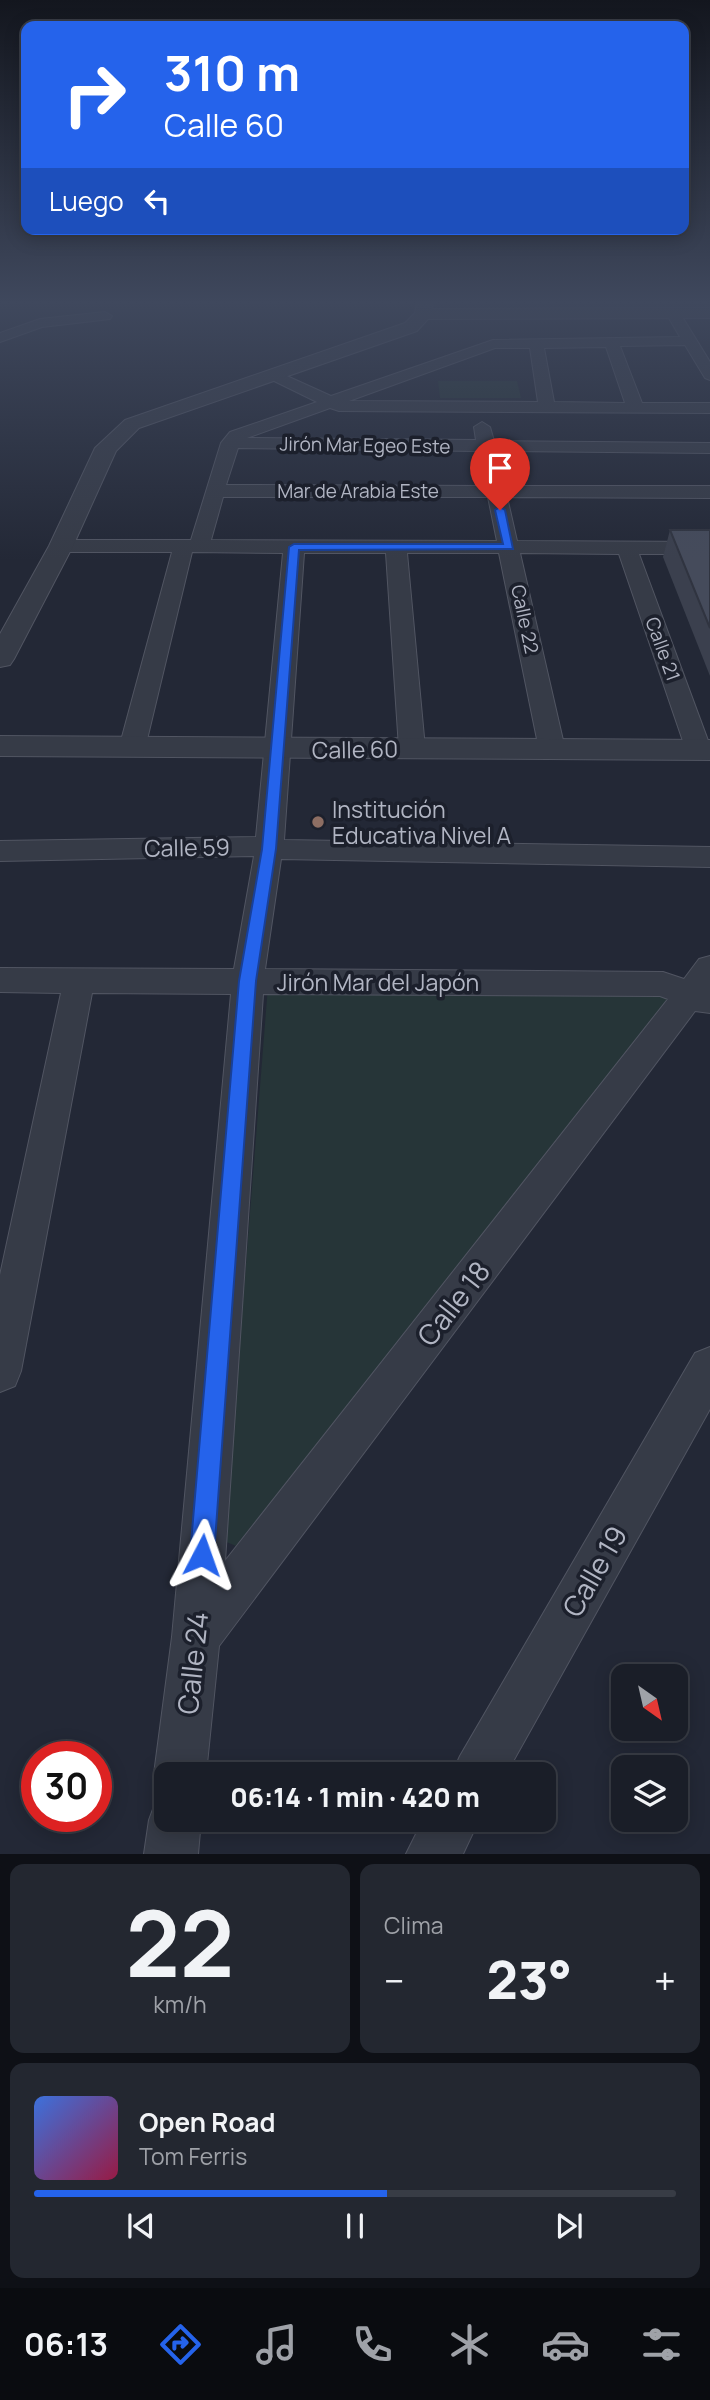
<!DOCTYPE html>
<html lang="es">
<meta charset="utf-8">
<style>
:root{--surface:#1a1e28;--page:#232730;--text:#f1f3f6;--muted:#9fa2a8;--line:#383c45;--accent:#2563eb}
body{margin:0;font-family:Manrope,sans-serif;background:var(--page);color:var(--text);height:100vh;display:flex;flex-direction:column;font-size:26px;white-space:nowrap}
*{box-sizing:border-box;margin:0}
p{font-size:23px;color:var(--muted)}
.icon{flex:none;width:38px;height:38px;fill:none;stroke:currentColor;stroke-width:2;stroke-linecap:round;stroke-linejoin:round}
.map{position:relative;height:1854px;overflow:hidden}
.panel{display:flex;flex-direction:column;gap:10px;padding:10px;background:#0e1016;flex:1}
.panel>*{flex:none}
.hud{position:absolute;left:21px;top:21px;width:668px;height:214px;border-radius:14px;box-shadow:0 4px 18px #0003,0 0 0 2px var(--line);background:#2563eb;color:#fff;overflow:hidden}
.needle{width:46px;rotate:146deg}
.fabs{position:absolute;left:611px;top:1664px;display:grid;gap:14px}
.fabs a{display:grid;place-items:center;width:77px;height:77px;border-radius:14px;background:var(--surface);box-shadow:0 4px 18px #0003,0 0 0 2px var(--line);font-size:35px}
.speed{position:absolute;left:21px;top:1741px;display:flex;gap:14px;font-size:35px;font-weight:700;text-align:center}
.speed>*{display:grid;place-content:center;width:91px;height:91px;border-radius:50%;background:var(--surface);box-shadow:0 4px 18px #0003,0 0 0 2px var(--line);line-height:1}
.speed .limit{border:10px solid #d22;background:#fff;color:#111}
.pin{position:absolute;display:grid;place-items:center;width:60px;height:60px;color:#fff;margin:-72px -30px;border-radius:50% 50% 50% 0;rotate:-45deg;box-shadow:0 0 7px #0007}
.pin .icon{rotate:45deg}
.me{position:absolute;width:77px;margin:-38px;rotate:4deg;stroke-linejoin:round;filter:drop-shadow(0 0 5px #0008)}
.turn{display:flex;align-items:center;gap:24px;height:147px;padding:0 28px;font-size:32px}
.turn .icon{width:91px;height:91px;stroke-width:2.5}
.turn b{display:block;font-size:49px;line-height:60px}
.then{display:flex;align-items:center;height:66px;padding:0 28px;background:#0003;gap:14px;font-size:26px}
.big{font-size:52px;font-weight:800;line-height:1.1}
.panel .widget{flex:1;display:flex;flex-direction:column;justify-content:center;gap:10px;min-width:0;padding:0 24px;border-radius:14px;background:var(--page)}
.panel .dial{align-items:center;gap:0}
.dial b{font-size:91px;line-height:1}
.song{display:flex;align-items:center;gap:21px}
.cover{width:84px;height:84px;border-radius:10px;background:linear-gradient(135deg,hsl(220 70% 55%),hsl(340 70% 35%))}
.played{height:7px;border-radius:4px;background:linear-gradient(90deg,var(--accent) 55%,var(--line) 55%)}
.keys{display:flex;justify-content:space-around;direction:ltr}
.heat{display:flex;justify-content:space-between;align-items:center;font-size:38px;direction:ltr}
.panel .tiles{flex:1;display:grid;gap:10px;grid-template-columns:1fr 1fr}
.widget:last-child{grid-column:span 2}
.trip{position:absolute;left:154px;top:1762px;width:402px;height:70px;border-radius:14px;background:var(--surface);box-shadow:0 4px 18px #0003,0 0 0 2px var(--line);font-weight:800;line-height:70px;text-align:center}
.tabs{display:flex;height:112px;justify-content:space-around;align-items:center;background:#0a0c10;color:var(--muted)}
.tabs .icon{width:49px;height:49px}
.tabs .active{color:var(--accent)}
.tabs b{font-size:32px;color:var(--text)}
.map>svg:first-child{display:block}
.green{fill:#263538}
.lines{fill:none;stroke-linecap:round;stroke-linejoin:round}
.minor-casing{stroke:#515562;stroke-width:2}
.tertiary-casing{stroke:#515562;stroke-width:2}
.minor{fill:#363b47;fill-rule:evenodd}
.tertiary{fill:#363b47;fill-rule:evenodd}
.wall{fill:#3b404e}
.building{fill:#454b5b;stroke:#303440;stroke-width:2}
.route{fill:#2563eb;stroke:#184099;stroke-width:2}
.education-dot{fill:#8d6e63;stroke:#1c202c;stroke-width:2.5}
.labels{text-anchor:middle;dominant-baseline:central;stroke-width:7;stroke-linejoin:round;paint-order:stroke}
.far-street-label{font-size:19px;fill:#b1b5c3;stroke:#1c202c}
.street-label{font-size:23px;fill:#b1b5c3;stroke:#1c202c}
.poi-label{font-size:23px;fill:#b1b5c3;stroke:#1c202c;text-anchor:start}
.near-street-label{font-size:28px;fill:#b1b5c3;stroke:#1c202c}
</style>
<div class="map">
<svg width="710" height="1854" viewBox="0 0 710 1854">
<rect width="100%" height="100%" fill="#232836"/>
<g class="green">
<path d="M438,381H517L521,398H440Z"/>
<path d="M268,986L665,991L671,997L236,1546L224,1541Z"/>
</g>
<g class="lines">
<defs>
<g id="minor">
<path d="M673,309L678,310L710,362V380L705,378L685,345L620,346L642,403H710V413L339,411L330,408L247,438L476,440L474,427L482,422L490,427L494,441L710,443V453L496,451L504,486H710V498L507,497L517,541L710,542V554H639L710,746L708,756L699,758L690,756L686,750L619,554L520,553L565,749L561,755L552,757L543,755L539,749L499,553H407L425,748L421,754L412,756L403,754L399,748L386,553H304L284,840L710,847V867L281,859L265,969L663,972L684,979L699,959L710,956V1013L695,1011L219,1646L206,1774H166V1794L162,1792L154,1774L172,1637L231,994L92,993L21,1371L15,1386L0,1392V1275L61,993L0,992V968L234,969L254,856L0,861V841L256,837L283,553L192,552L145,748L141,754L132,756L123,754L119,748L172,552H61L54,550L51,546L54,542L61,540H191L221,443L230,432L317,402L268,378L265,375L268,372H278L331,396L493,340L680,337L666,313ZM606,347L625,403L554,402L544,348ZM495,348H530L538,402L349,401ZM238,448L478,451L486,486L226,485ZM223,497H488L497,541L211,540ZM263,994L660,996L668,999L225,1561Z"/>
<path d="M105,312L112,316L110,319L42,327L0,342V333L40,319Z"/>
<path d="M710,1347V1409L506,1774H452L460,1756L695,1353Z"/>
<path d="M166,1797V1820H201L198,1854H144L149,1820L156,1801Z"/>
<path d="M423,1820H479L463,1854H406Z"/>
</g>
<g id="tertiary">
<path d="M417,300H433L432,309L710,308V318L428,319L417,331L139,428L116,451L73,546L14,659L10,665L0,667V634L49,546L95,448L125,420L405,323L415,313Z"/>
<path d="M0,736L710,740V760L0,756Z"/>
</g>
</defs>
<use href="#minor" class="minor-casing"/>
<use href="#tertiary" class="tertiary-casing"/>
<use href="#minor" class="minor"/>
<use href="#tertiary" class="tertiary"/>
</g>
<path class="wall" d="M670,530H710V676L663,557Z"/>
<path class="building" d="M670,530H710V628Z"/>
<linearGradient id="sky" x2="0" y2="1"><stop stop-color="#13161e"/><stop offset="0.54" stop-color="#3f485d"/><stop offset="1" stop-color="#3f485d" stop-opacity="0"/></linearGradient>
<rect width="710" height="560" fill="url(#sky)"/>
<path class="route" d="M500,507L505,510L513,549L299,550L276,849L256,981L214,1555L211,1564L202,1567L193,1564L190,1555L239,981L262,849L289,547L294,544H503L495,510Z"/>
<circle class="education-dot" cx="318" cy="822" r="7"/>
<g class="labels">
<g class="far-street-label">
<text transform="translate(365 445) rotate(1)">Jirón Mar Egeo Este</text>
<text x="358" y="491">Mar de Arabia Este</text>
<text transform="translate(525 619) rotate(78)">Calle 22</text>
<text transform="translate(663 649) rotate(70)">Calle 21</text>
</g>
<g class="street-label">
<text transform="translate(355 749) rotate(-1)">Calle 60</text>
<text transform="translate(187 847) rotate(-1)">Calle 59</text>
<text x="378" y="982">Jirón Mar del Japón</text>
</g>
<g class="poi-label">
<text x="332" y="809">Institución<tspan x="332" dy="26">Educativa Nivel A</tspan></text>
</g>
<g class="near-street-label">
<text transform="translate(453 1303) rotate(-52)">Calle 18</text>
<text transform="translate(594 1571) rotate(-60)">Calle 19</text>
<text transform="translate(192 1663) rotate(-84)">Calle 24</text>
</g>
</g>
</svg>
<div class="fabs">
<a><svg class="needle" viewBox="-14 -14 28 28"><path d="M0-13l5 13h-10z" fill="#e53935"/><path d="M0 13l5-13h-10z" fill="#9fa2a8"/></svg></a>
<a><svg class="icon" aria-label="layers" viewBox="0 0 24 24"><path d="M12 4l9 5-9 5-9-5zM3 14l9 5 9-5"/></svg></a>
</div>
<div class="speed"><div class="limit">30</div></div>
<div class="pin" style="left:500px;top:510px;background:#d93025"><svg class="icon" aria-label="arrive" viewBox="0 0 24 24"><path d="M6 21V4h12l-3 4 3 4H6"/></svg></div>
<svg class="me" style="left:202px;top:1555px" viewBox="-20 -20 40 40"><path d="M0-17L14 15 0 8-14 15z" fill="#2563eb" stroke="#fff" stroke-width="4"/></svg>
<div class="trip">06:14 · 1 min · 420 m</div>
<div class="hud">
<div class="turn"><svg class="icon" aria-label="right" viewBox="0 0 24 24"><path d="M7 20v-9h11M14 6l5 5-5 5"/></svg><div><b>310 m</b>Calle 60</div></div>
<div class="then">Luego<svg class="icon" aria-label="left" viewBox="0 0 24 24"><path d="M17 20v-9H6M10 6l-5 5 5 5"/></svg></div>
</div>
</div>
<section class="panel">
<div class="tiles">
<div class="widget dial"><b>22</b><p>km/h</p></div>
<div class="widget"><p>Clima</p>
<div class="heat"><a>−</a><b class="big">23°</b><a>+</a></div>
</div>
<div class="widget">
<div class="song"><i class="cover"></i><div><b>Open Road</b><p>Tom Ferris</p></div></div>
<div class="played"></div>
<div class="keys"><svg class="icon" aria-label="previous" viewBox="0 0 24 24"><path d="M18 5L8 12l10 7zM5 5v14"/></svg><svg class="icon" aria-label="pause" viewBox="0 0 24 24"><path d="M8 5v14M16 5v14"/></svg><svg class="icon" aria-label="next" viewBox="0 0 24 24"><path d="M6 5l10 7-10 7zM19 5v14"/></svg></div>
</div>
</div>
</section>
<nav class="tabs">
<b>06:13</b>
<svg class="icon active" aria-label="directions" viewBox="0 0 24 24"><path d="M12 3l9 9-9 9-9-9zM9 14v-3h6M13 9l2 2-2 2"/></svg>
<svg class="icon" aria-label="music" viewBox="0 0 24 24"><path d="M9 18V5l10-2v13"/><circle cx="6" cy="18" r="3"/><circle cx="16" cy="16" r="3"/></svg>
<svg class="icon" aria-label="phone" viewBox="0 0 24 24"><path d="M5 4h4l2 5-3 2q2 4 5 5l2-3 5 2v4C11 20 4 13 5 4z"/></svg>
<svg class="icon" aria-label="climate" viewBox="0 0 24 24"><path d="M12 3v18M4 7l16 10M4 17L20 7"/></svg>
<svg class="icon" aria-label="car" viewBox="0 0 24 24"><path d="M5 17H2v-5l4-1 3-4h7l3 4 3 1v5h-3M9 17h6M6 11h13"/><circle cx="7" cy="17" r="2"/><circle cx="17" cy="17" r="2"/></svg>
<svg class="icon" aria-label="filters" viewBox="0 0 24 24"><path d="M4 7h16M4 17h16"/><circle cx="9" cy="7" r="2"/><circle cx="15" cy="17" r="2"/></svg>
</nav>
